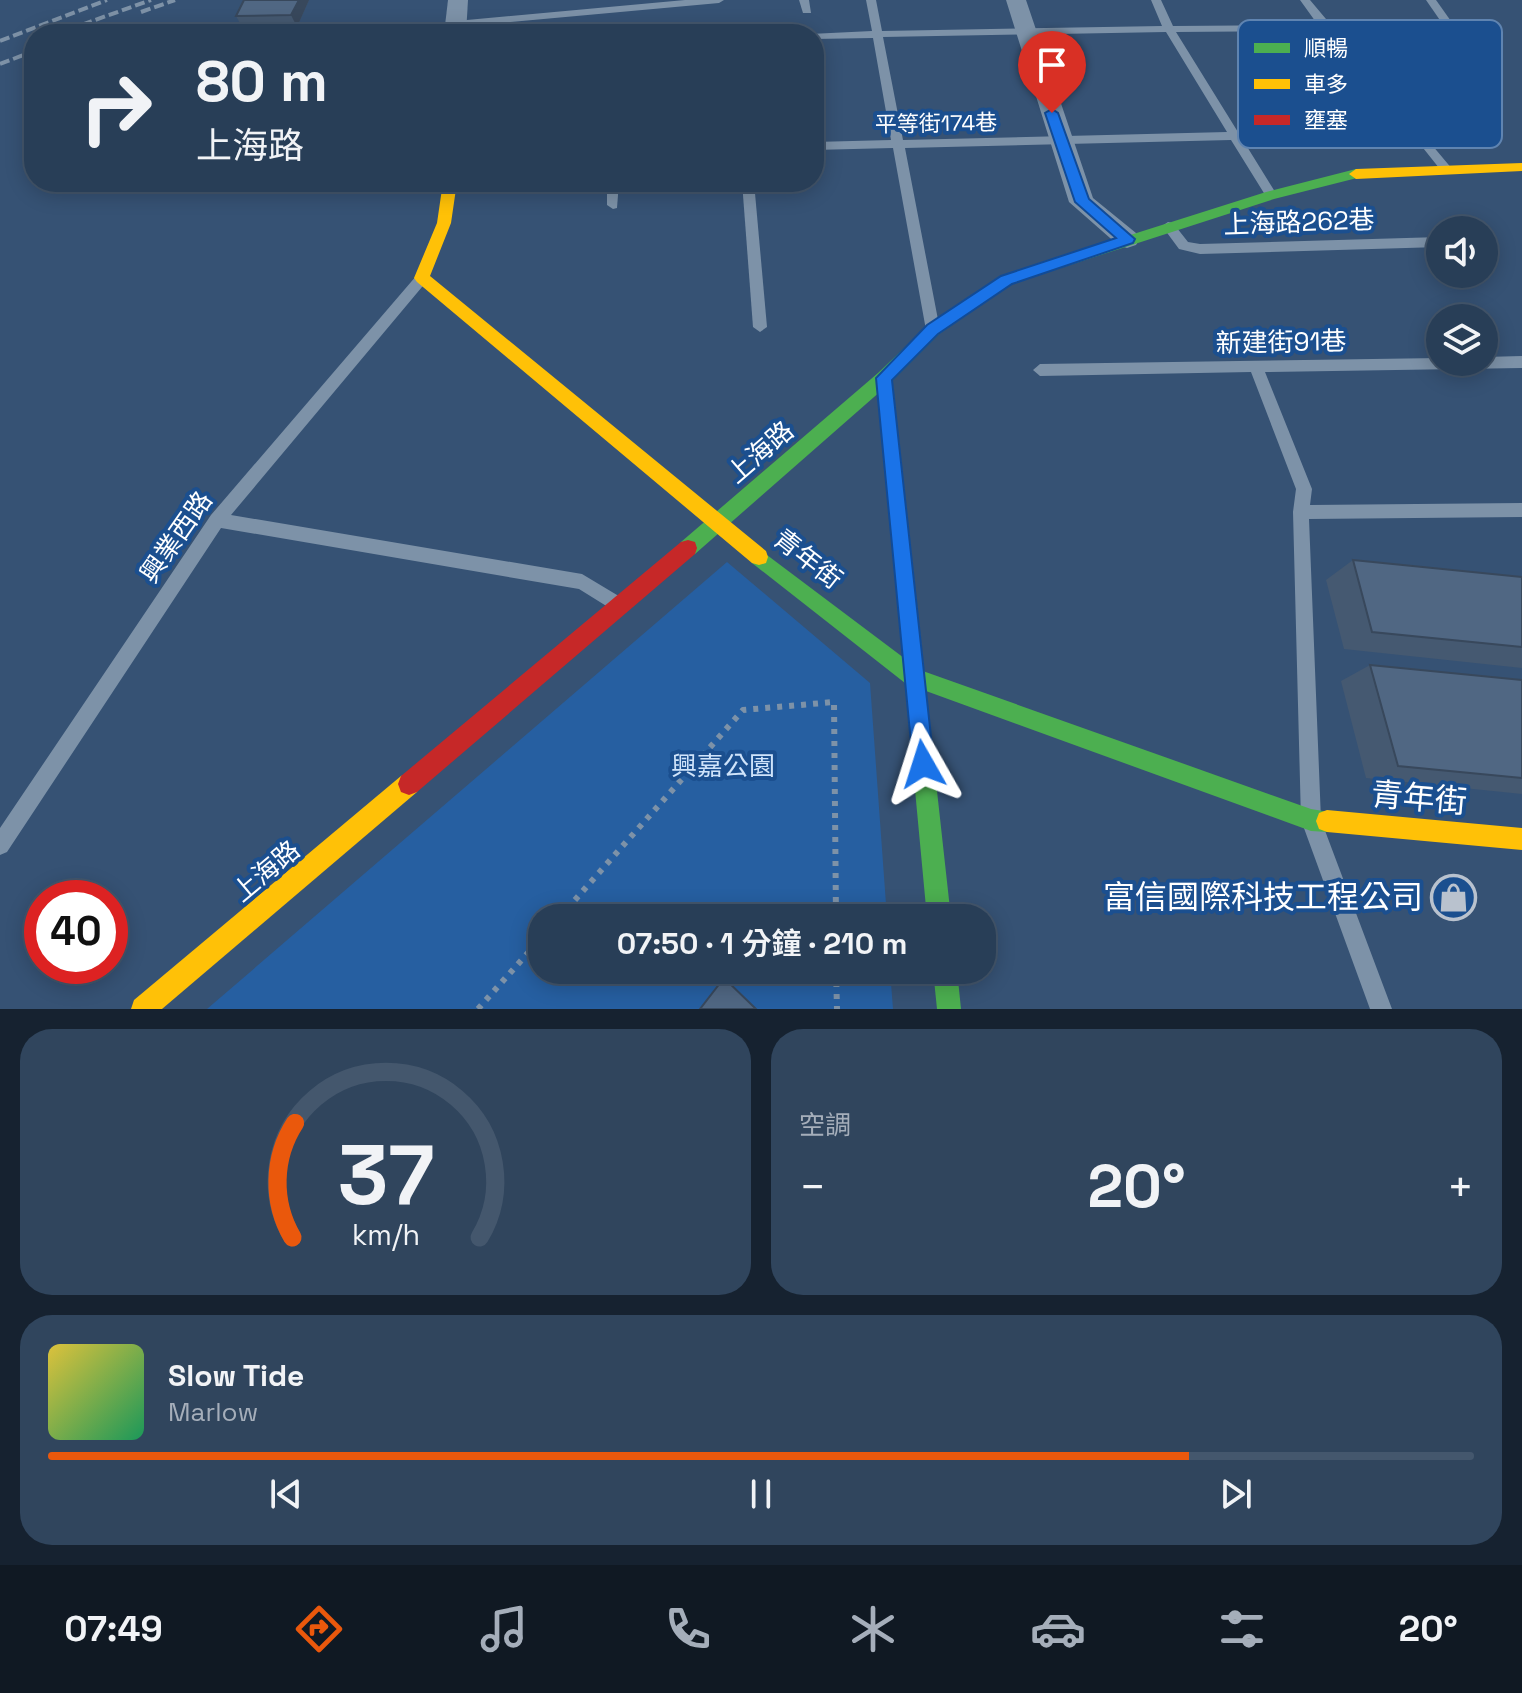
<!DOCTYPE html>
<html lang="zh-TW">
<meta charset="utf-8">
<style>
:root{--surface:#283e57;--page:#30455d;--text:#f1f3f6;--muted:#a5aeba;--line:#44576d;--accent:#ea580c}
body{margin:0;font-family:"Space Grotesk","Noto Sans TC",sans-serif;background:var(--page);color:var(--text);height:100vh;display:flex;flex-direction:column;font-size:30px;white-space:nowrap}
*{box-sizing:border-box;margin:0}
p{font-size:26px;color:var(--muted)}
.icon{flex:none;width:44px;height:44px;fill:none;stroke:currentColor;stroke-width:2;stroke-linecap:round;stroke-linejoin:round}
.map{position:relative;height:1009px;overflow:hidden}
.drawer{display:flex;flex-direction:column;gap:20px;padding:20px;background:#162230;flex:1}
.drawer>*{flex:none}
.hud{position:absolute;left:24px;top:24px;width:800px;height:168px;border-radius:32px;box-shadow:0 4px 20px #0003,0 0 0 2px var(--line);background:#283e57;color:var(--text);overflow:hidden}
.controls{position:absolute;left:1426px;top:216px;display:grid;gap:16px}
.controls a{display:grid;place-items:center;width:72px;height:72px;border-radius:50%;background:var(--surface);box-shadow:0 4px 20px #0003,0 0 0 2px var(--line);font-size:40px}
.speed{position:absolute;left:24px;top:880px;display:flex;gap:16px;font-size:40px;font-weight:700;text-align:center}
.speed>*{display:grid;place-content:center;width:104px;height:104px;border-radius:50%;background:var(--surface);box-shadow:0 4px 20px #0003,0 0 0 2px var(--line);line-height:1}
.speed .limit{border:12px solid #d22;background:#fff;color:#111}
.pin{position:absolute;display:grid;place-items:center;width:68px;height:68px;color:#fff;margin:-82px -34px;border-radius:50% 50% 50% 0;rotate:-45deg;box-shadow:0 0 8px #0007}
.pin .icon{rotate:45deg}
.me{position:absolute;width:88px;margin:-44px;rotate:354deg;stroke-linejoin:round;filter:drop-shadow(0 0 6px #0008)}
.turn{display:flex;align-items:center;gap:28px;height:168px;padding:0 40px;font-size:36px}
.turn .icon{width:104px;height:104px;stroke-width:2.5}
.turn b{display:block;font-size:56px;line-height:68px}
.big{font-size:60px;font-weight:600;line-height:1.1}
.drawer .widget{flex:1;display:flex;flex-direction:column;justify-content:center;gap:12px;min-width:0;padding:0 28px;border-radius:32px;background:var(--page)}
.drawer .dial{align-items:center;gap:0}
.dial svg{height:208px;overflow:visible;fill:none;stroke:var(--line);stroke-width:7;stroke-linecap:round;text-anchor:middle}
.dial text{fill:var(--text);stroke:none}
.song{display:flex;align-items:center;gap:24px}
.cover{width:96px;height:96px;border-radius:12px;background:linear-gradient(135deg,hsl(50 70% 55%),hsl(150 70% 35%))}
.played{height:8px;border-radius:4px;background:linear-gradient(90deg,var(--accent) 80%,var(--line) 80%)}
.keys{display:flex;justify-content:space-around;direction:ltr}
.heat{display:flex;justify-content:space-between;align-items:center;font-size:44px;direction:ltr}
.drawer .tiles{flex:1;display:grid;gap:20px;grid-template-columns:1fr 1fr}
.widget:last-child{grid-column:span 2}
.trip{position:absolute;left:528px;top:904px;width:468px;height:80px;border-radius:32px;background:var(--surface);box-shadow:0 4px 20px #0003,0 0 0 2px var(--line);font-weight:600;line-height:80px;text-align:center}
.tab-bar{display:flex;height:128px;justify-content:space-around;align-items:center;background:#101923;color:var(--muted)}
.tab-bar .icon{width:56px;height:56px}
.tab-bar .on{color:var(--accent)}
.tab-bar b{font-size:36px;color:var(--text)}
.map>svg:first-child{display:block}
.green{fill:#265fa1}
.lines{fill:none;stroke-linecap:round;stroke-linejoin:round}
.path{stroke:#7d92a8;stroke-width:6;stroke-dasharray:5 7;stroke-linecap:butt}
.lane{fill:#7d92a8;fill-rule:evenodd}
.street{fill:#7d92a8;fill-rule:evenodd}
.fast{fill:#4caf50;fill-rule:evenodd}
.slow{fill:#ffc107;fill-rule:evenodd}
.jam{fill:#c62828;fill-rule:evenodd}
.rail{stroke:#7e92a7;stroke-width:4;stroke-dasharray:10 4;stroke-linecap:butt}
.wall{fill:#455971}
.shaded-wall{fill:#38485c}
.building{fill:#506783;stroke:#38485c;stroke-width:2}
.route{fill:#1a73e8;stroke:#114b97;stroke-width:2}
.labels{text-anchor:middle;dominant-baseline:central;stroke-width:8;stroke-linejoin:round;paint-order:stroke}
.far-street-label{font-size:22px;fill:#fff;stroke:#1b4f8f}
.street-label{font-size:26px;fill:#fff;stroke:#1b4f8f}
.park-label{font-size:26px;fill:#cfe3fa;stroke:#1b4f8f}
.near-street-label{font-size:32px;fill:#fff;stroke:#1b4f8f}
.near-poi-label{font-size:32px;fill:#fff;stroke:#1b4f8f;text-anchor:end}
.key{fill:#1b4f8f;stroke:#5f84b1;stroke-width:2}
.key-label{font-size:22px;fill:#fff}
</style>
<div class="map">
<svg width="1522" height="1009" viewBox="0 0 1522 1009">
<rect width="100%" height="100%" fill="#365274"/>
<path class="green" d="M727,562L870,683L887,918H542V970H890L893,1009H207Z"/>
<g class="lines">
<g class="path">
<path d="M559,918L743,710L834,702L836,918"/>
<path d="M836,970L837,1009"/>
<path d="M478,1009L542,937"/>
</g>
<g class="lane">
<path d="M685,0H724L719,3L456,27L451,24L456,21Z"/>
<path d="M799,0H809L811,13H803Z"/>
<path d="M866,0H876L882,31L1162,26L1151,0H1161L1173,26L1318,25L1300,0H1310L1453,170L1447,174L1443,173L1408,129L1323,31L1176,32L1277,195L1275,198H1267L1231,140L905,148L940,330L933,335L926,330L893,148L814,150V142L891,140L873,38L814,39V34H810L872,31ZM1166,32L1227,132L903,140L883,37Z"/>
<path d="M1426,0H1436L1492,79L1490,81H1482Z"/>
<path d="M607,182H619L617,208L613,209L607,205Z"/>
<path d="M742,182H754L767,327L760,332L753,327Z"/>
<path d="M1168,222L1173,223L1188,242L1200,244L1440,237V247L1200,254L1179,249L1162,226Z"/>
<path d="M422,273L427,275V281L231,515L582,574L622,598L625,604L622,610L616,612L579,589L221,528L7,852L0,855V828L211,515L417,275Z"/>
<path d="M1522,356V368L1265,372L1312,489L1310,505L1522,503V517L1309,519L1321,820L1392,1009H1370L1301,820L1293,512L1296,489L1251,372L1040,376L1033,370L1040,364L1440,358V362H1484V357Z"/>
</g>
<g class="street">
<path d="M448,0H468L466,34H444Z"/>
<path d="M1006,0H1026L1093,198L1136,233L1140,239L1136,245L1127,248L1118,245L1069,202Z"/>
</g>
<g class="fast">
<path d="M1356,169L1363,174L1361,177L1274,199L1011,284L939,334L890,383L695,554L688,556L681,554L679,548L681,542L878,373L927,326L1001,276L1266,192Z"/>
<path d="M759,549L920,670L1311,809L1335,813L1338,821L1335,829L1327,832L1311,831L926,691L951,918H927L905,683L752,563L750,557L752,551Z"/>
<path d="M933,970H957L961,1009H937Z"/>
</g>
<g class="slow">
<path d="M1522,163V171L1356,179L1349,174L1356,169Z"/>
<path d="M443,182H457L451,223L430,276L766,551L768,557L766,563L759,565L752,563L417,282L414,278L437,223Z"/>
<path d="M884,372L892,378L925,679L922,686L915,689L908,686L905,679L876,378Z"/>
<path d="M409,773L417,776L420,784L417,792L162,1009H131L134,1000L401,776Z"/>
<path d="M1327,810L1522,828V850L1327,832L1319,829L1316,821L1319,813Z"/>
</g>
<path class="jam" d="M688,540L695,542L697,548L695,554L417,792L409,795L401,792L398,784L401,776L681,542Z"/>
<g class="rail">
<path d="M141,12L175,0"/>
<path d="M56,34L151,0"/>
<path d="M0,41L107,0"/>
<path d="M0,64L34,51"/>
</g>
</g>
<g class="wall">
<path d="M309,0L297,27H242L236,16Z"/>
<path d="M1353,560L1522,577V668L1344,649L1326,580Z"/>
<path d="M1370,665L1522,680V794L1366,778L1341,681Z"/>
</g>
<path class="shaded-wall" d="M299,0H309L297,27L291,15Z"/>
<g class="building">
<path d="M244,0H299L291,15L236,16Z"/>
<path d="M1353,560L1522,577V647L1372,632Z"/>
<path d="M1370,665L1522,680V778L1398,766Z"/>
<path d="M724,978L756,1009H700Z"/>
</g>
<path class="route" d="M1052,109L1058,113L1089,199L1135,239L1133,243L1012,284L938,334L892,380L934,764L931,772L923,775L916,772L913,764L876,378L927,325L1001,276L1116,238L1075,202L1045,113Z"/>
<defs>
<symbol id="shop-ring" viewBox="-11 -11 22 22"><circle r="9.5" fill="#1b4f8f" stroke="#b9c2ce" stroke-width="1.5"/><path d="M-5-2.5h2.3a2.7 3.5 0 0 1 5.4 0H5L5.5 6h-11ZM-1.5-2.5h3a1.5 2.3 0 0 0-3 0Z" fill="#b9c2ce"/></symbol>
</defs>
<g fill-rule="evenodd">
<use href="#shop-ring" x="1428" y="872" width="51" height="51"/>
</g>
<g class="labels">
<g class="far-street-label">
<text transform="translate(936 123) rotate(-1)">平等街174巷</text>
</g>
<g class="street-label">
<text transform="translate(1299 222) rotate(-2)">上海路262巷</text>
<text transform="translate(1281 342) rotate(-1)">新建街91巷</text>
<text transform="translate(760 452) rotate(-41)">上海路</text>
<text transform="translate(176 537) rotate(-55)">興業西路</text>
<text transform="translate(808 559) rotate(38)">青年街</text>
<text transform="translate(266 871) rotate(-40)">上海路</text>
</g>
<g class="park-label">
<text x="723" y="766">興嘉公園</text>
</g>
<g class="near-street-label">
<text transform="translate(1419 798) rotate(5)">青年街</text>
</g>
<g class="near-poi-label">
<text x="1423" y="897">富信國際科技工程公司</text>
</g>
</g>
<rect x="1238" y="20" width="264" height="128" rx="12" class="key"/>
<rect x="1254" y="43" width="36" height="10" fill="#4caf50"/>
<rect x="1254" y="79" width="36" height="10" fill="#ffc107"/>
<rect x="1254" y="115" width="36" height="10" fill="#c62828"/>
<g class="key-label">
<text x="1304" y="56">順暢</text>
<text x="1304" y="92">車多</text>
<text x="1304" y="128">壅塞</text>
</g>
</svg>
<div class="controls">
<a><svg class="icon" aria-label="sound" viewBox="0 0 24 24"><path d="M4 9h4l5-4v14l-5-4H4zM17 9q2 3 0 6"/></svg></a>
<a><svg class="icon" aria-label="layers" viewBox="0 0 24 24"><path d="M12 4l9 5-9 5-9-5zM3 14l9 5 9-5"/></svg></a>
</div>
<div class="speed"><div class="limit">40</div></div>
<div class="pin" style="left:1052px;top:113px;background:#d93025"><svg class="icon" aria-label="arrive" viewBox="0 0 24 24"><path d="M6 21V4h12l-3 4 3 4H6"/></svg></div>
<svg class="me" style="left:923px;top:764px" viewBox="-20 -20 40 40"><path d="M0-17L14 15 0 8-14 15z" fill="#1a73e8" stroke="#fff" stroke-width="4"/></svg>
<div class="trip">07:50 · 1 分鐘 · 210 m</div>
<div class="hud">
<div class="turn"><svg class="icon" aria-label="right" viewBox="0 0 24 24"><path d="M7 20v-9h11M14 6l5 5-5 5"/></svg><div><b>80 m</b>上海路</div></div>
</div>
</div>
<section class="drawer">
<div class="tiles">
<div class="widget dial"><svg viewBox="0 0 100 80">
<path d="M14 69A42 42 0 1 1 86 69"/>
<path d="M14 69A42 42 0 0 1 15 25" stroke="#ea580c"/>
<text x="50" y="56" font-size="32" font-weight="700">37</text>
<text x="50" y="72" font-size="11">km/h</text>
</svg></div>
<div class="widget"><p>空調</p>
<div class="heat"><a>−</a><b class="big">20°</b><a>+</a></div>
</div>
<div class="widget">
<div class="song"><i class="cover"></i><div><b>Slow Tide</b><p>Marlow</p></div></div>
<div class="played"></div>
<div class="keys"><svg class="icon" aria-label="previous" viewBox="0 0 24 24"><path d="M18 5L8 12l10 7zM5 5v14"/></svg><svg class="icon" aria-label="pause" viewBox="0 0 24 24"><path d="M8 5v14M16 5v14"/></svg><svg class="icon" aria-label="next" viewBox="0 0 24 24"><path d="M6 5l10 7-10 7zM19 5v14"/></svg></div>
</div>
</div>
</section>
<nav class="tab-bar">
<b>07:49</b>
<svg class="icon on" aria-label="directions" viewBox="0 0 24 24"><path d="M12 3l9 9-9 9-9-9zM9 14v-3h6M13 9l2 2-2 2"/></svg>
<svg class="icon" aria-label="music" viewBox="0 0 24 24"><path d="M9 18V5l10-2v13"/><circle cx="6" cy="18" r="3"/><circle cx="16" cy="16" r="3"/></svg>
<svg class="icon" aria-label="phone" viewBox="0 0 24 24"><path d="M5 4h4l2 5-3 2q2 4 5 5l2-3 5 2v4C11 20 4 13 5 4z"/></svg>
<svg class="icon" aria-label="climate" viewBox="0 0 24 24"><path d="M12 3v18M4 7l16 10M4 17L20 7"/></svg>
<svg class="icon" aria-label="car" viewBox="0 0 24 24"><path d="M5 17H2v-5l4-1 3-4h7l3 4 3 1v5h-3M9 17h6M6 11h13"/><circle cx="7" cy="17" r="2"/><circle cx="17" cy="17" r="2"/></svg>
<svg class="icon" aria-label="filters" viewBox="0 0 24 24"><path d="M4 7h16M4 17h16"/><circle cx="9" cy="7" r="2"/><circle cx="15" cy="17" r="2"/></svg>
<b>20°</b>
</nav>
